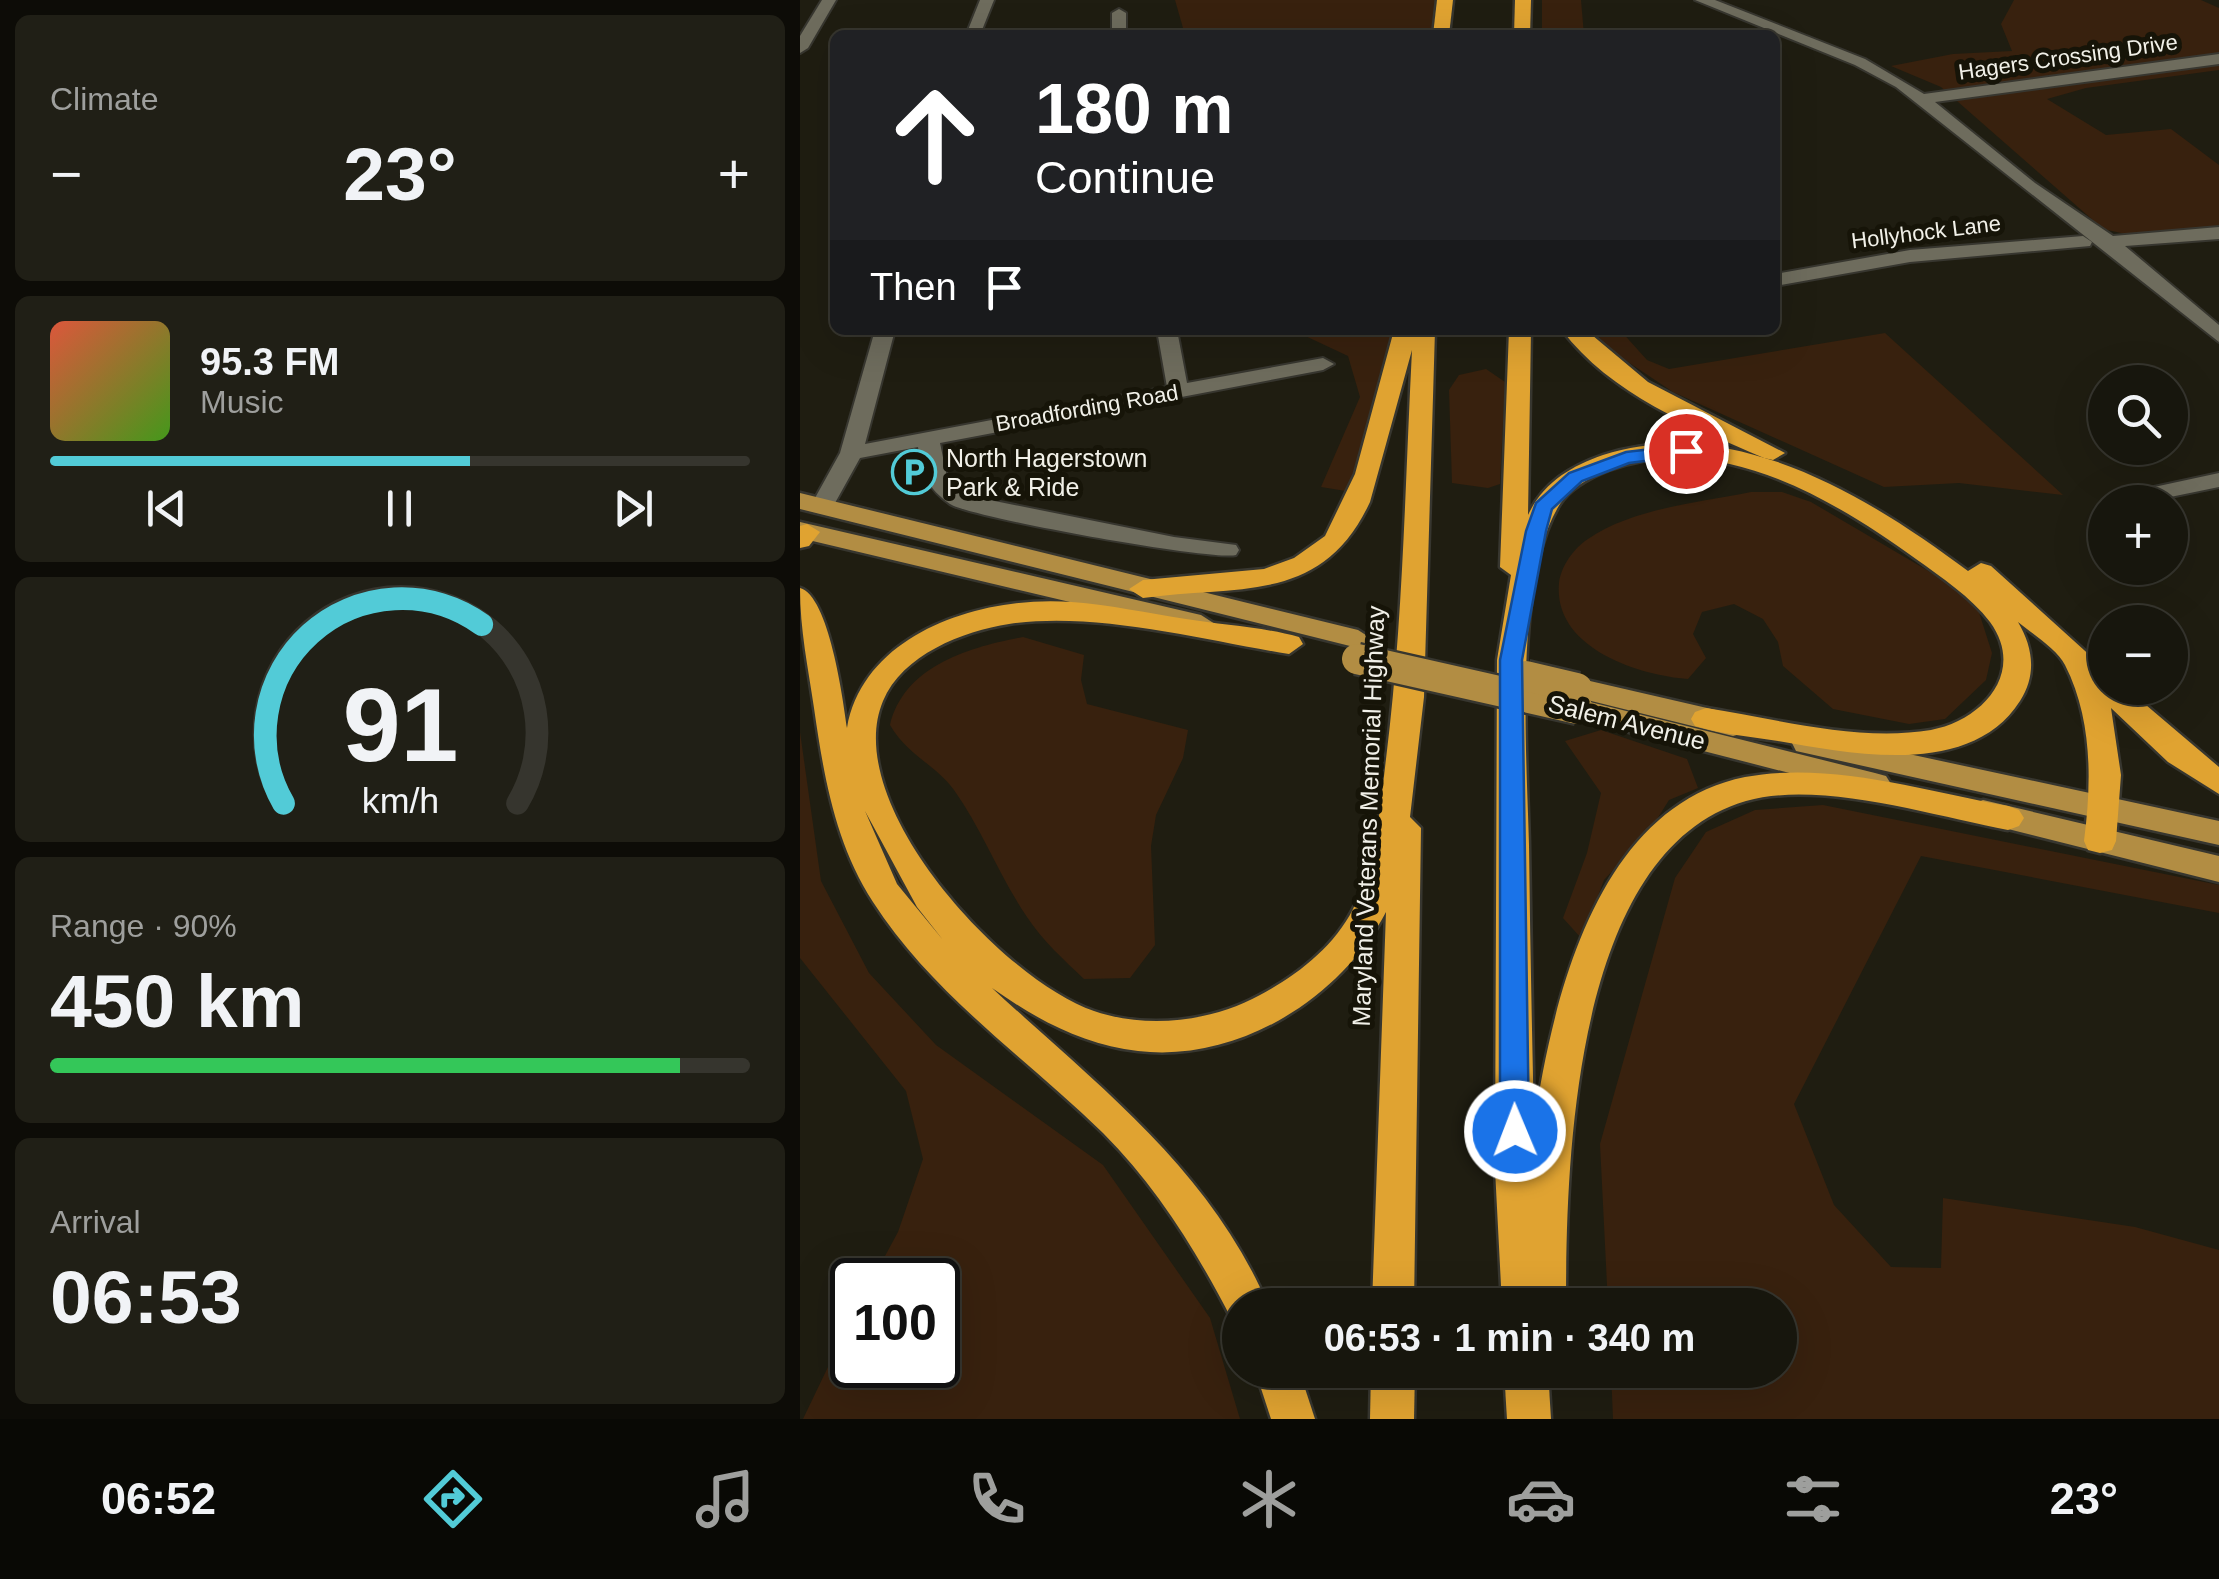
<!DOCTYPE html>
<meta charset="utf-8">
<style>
:root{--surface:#17160d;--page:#201f16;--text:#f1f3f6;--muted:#9e9f9d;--line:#36352e;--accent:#52cbd7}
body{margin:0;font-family:Helvetica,sans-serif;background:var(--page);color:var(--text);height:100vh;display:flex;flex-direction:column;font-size:38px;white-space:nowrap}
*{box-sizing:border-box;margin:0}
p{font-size:32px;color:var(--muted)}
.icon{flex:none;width:55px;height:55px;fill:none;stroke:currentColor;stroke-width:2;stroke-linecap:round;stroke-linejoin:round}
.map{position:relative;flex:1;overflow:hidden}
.drawer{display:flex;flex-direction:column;gap:15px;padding:15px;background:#0d0c07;width:800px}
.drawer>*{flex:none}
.top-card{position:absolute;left:30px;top:30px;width:950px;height:305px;border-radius:15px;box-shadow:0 10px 40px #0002,0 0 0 2px var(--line);background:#202124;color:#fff;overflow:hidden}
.fabs{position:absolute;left:1288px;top:365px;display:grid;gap:20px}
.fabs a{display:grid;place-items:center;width:100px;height:100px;border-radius:50%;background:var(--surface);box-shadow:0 10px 40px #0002,0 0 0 2px var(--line);font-size:50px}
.speed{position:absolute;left:30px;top:1258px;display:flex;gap:20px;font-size:50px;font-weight:700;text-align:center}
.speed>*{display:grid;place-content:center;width:130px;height:130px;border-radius:50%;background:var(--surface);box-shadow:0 10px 40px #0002,0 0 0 2px var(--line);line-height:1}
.speed .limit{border:5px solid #111;border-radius:15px;background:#fff;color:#111}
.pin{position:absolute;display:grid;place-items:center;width:85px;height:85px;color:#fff;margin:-42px;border:5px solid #fff;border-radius:50%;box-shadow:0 2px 10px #0007}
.me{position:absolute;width:110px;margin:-55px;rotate:359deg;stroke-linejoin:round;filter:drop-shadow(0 0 8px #0008)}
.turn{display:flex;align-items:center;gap:35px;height:210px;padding:0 40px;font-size:45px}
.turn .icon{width:130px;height:130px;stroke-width:2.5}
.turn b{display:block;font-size:70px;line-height:85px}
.then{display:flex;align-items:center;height:95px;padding:0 40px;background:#0003;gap:20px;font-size:38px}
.big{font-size:75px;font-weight:800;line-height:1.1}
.drawer .widget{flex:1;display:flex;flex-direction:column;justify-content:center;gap:15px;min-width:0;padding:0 35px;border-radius:15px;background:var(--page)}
.drawer .dial{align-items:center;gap:0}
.dial svg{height:260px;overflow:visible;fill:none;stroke:var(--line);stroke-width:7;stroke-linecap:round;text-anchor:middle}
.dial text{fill:var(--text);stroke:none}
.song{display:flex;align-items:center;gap:30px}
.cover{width:120px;height:120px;border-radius:15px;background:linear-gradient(135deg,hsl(10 70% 55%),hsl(100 70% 35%))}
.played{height:10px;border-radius:5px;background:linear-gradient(90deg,var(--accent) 60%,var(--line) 60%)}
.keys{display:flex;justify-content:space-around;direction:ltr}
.heat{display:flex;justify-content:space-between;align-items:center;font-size:55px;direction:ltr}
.charge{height:15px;border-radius:8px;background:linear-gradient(90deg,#34c759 90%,var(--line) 0)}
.trip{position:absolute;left:422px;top:1288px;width:575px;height:100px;border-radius:50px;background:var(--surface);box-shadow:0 10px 40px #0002,0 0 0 2px var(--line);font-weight:800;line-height:100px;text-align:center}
.tab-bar{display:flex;height:160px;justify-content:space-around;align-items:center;background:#090905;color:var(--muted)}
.tab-bar .icon{width:70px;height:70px}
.tab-bar .active{color:var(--accent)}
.tab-bar b{font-size:45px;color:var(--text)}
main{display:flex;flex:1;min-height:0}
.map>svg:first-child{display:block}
.green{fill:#38210e}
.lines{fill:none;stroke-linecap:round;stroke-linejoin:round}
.minor-casing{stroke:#37362f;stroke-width:4}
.major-casing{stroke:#37362f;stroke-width:5}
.highway-casing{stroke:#37362f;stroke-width:5}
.minor{fill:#6e6c5d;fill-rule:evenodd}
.major{fill:#b28d43;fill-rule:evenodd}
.highway{fill:#e0a331;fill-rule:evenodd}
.major-bridge-casing{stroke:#37362f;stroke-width:35;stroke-linecap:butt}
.major-bridge{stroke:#b28d43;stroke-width:30}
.route{fill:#1a73e8;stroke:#114b97;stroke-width:2.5}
.labels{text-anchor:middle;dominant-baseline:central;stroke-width:10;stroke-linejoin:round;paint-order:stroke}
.far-street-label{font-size:22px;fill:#f1f0e8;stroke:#161408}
.poi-label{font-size:25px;fill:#f1f0e8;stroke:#161408;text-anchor:start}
.street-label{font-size:25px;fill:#f1f0e8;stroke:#161408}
</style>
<main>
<section class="drawer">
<div class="widget"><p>Climate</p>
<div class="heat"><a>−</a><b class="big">23°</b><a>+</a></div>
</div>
<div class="widget">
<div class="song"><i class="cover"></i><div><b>95.3 FM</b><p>Music</p></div></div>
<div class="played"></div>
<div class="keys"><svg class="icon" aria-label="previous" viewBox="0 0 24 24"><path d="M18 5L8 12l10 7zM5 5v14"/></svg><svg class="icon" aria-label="pause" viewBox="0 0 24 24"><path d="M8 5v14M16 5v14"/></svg><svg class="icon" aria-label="next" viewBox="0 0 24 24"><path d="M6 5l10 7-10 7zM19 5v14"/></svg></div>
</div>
<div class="widget dial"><svg viewBox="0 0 100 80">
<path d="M14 69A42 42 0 1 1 86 69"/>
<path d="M14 69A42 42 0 0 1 75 14" stroke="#52cbd7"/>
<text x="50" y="56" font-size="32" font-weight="700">91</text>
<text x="50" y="72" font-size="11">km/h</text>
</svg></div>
<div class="widget"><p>Range · 90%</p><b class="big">450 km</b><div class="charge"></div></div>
<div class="widget"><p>Arrival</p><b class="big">06:53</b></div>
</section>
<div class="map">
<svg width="1419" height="1419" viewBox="0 0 1419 1419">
<rect width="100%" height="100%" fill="#1f1d11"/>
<g class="green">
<path d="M375,0H637L634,35H385Z"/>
<path d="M742,0H781L784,35H742Z"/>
<path d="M1214,0H1401L1419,8V70L1286,88L1247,99L1306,135L1371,129L1419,165V234L1357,241L1303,229L1141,87L1091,66L1153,54L1212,51L1201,24Z"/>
<path d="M466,330H598L552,492L521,487L560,397L548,356L499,333L468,336Z"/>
<path d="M791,330H820L847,360L869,369L1085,333L1263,495L1159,483L1084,487L873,392L816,354Z"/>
<path d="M686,369L705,382L700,484L688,488L652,483L649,390L659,375Z"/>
<path d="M951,492H982L1011,502L1154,586L1177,606L1192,653L1186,680L1145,719L1109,724L1033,709L983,666L978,642L963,619L934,604L902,612L893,634L906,658L888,679C838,675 753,648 759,583C761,566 774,548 788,539C833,508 898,503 951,492Z"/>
<path d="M223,637L284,655L281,680L287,704L388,730L383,758L356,815L351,846L355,945L330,978L284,979C264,960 243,941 227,917C199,876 183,831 154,790C135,764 108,756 90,725C104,666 169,647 223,637Z"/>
<path d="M801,730L887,759L898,788L869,800L852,827L804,880L782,939L763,918L787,853L801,793L765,741Z"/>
<path d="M0,732L21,881L69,973L136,1045L303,1165L410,1318L440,1419H3L52,1317V1365H138V1280H72L98,1232L123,1159L106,1091L0,958Z"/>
<path d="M1023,805L1419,885V913L1121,856L994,1104L1034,1205L1091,1267L1141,1268L1143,1198L1335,1227L1419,1250V1419H813L811,1370H980V1305H808L800,1144L875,878L906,832L955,810Z"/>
</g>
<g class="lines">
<defs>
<g id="minor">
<path d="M22,0H36L8,48L0,53V36Z"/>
<path d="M180,0H194L180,35H166Z"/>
<path d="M895,0H915L1065,59L1124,94L1419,54V64L1135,102L1235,183L1313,236L1419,227V239L1325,246L1419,325V342L1096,87L1055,65Z"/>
<path d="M319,9L326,13V35H312V13Z"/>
<path d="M1283,236L1292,242L1290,246L1110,262L975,286V274L1110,250Z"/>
<path d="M75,330H95L65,444L367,387L357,330H377L387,383L523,358L534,364L523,370L140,443L147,477L170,496L374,537L436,545L439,550L436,555C412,561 169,517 150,504C127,488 123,474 118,447L60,458L30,512H14L10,507L40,453Z"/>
<path d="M1419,473V487L1346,502L1313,500L1317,495Z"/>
</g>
<g id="major">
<path d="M0,493L558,630L572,639L558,648L0,509Z"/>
<path d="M0,522L401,615L415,624L401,633L0,538Z"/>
<path d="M777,678L933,714L944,717L948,725L944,733L933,736L767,695L762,688Z"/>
<path d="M778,699L1075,773L1086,776L1091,784L1086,792L1075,795L767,716L763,709L767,702Z"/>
<path d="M1007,732L1419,821V845L996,751L992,743L996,735Z"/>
<path d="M1183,800L1419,856V882L1172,820L1167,812L1172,804Z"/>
</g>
<g id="highway">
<path d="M637,0H653L649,35H633Z"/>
<path d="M715,0H731L730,35H714Z"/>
<path d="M594,330H635L624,697L610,817L621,828L614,1305H572L586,912C541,998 438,1063 338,1051C283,1045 236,1019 192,988C297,1085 410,1169 468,1305H440V1323L432,1320C397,1252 357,1187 303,1133C226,1058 132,994 73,902C35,843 24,777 14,708C8,667 0,630 0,588C29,596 43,699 47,728C64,631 185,595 272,602C310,605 348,613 386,619C423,625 463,627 499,637L503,644L489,654C402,640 296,611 209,624C163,631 102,655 83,701C40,804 203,980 294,1011C347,1029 411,1022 460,995C496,976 534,947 553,909C576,865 580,808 586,759C603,624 605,486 612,350L570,502C522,606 437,584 343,598L329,589L343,580L464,569L494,558L525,536L555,474ZM65,811L117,907L143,940L97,884Z"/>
<path d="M709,330H731L728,515C743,483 771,466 803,455C934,413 1067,496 1168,571L1181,563L1191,566L1305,669V688H1326L1419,767V794L1368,762L1311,708L1321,775L1316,841L1312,850L1300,853L1288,850L1284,841C1292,780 1292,718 1265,665C1257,649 1231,633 1218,622C1233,647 1237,675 1220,701C1171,778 1053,754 978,741C951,737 922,734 895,726L891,719L895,712L906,708C978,719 1057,742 1131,730C1181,721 1227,673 1190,622C1171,597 1141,577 1116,559C1032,498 915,429 809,470C791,477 771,487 760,504C713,578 727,757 729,845C730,938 732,1031 734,1124C753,998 797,807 945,777C1030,761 1125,791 1208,806L1219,810L1224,818L1219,826L1208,830C1133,816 1020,780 946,801C773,851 766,1161 766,1305H702L695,1169L697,660L711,575L700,567Z"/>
<path d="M762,330H786L848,382L985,453L973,460L964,458C893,427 810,394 762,330Z"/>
<path d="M7,524L20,532L9,546L0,548V526Z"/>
<path d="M455,1370H499L515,1419H471Z"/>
<path d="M571,1370H615L614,1419H570Z"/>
<path d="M704,1370H748L751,1419H707Z"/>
</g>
</defs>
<use href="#minor" class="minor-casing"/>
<use href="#major" class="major-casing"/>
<use href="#highway" class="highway-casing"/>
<use href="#minor" class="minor"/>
<use href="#major" class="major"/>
<use href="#highway" class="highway"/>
<defs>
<g id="major-bridge">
<path d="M557,659L778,709"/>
<path d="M726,676L777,688"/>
</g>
</defs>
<use href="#major-bridge" class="major-bridge-casing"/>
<use href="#major-bridge" class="major-bridge"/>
</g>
<path class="route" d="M886,445L892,447V455L829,463L782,481L752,509L746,531L722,660L729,1131L725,1140L715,1144L704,1140L700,1131V660L726,531L736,503L769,473L826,452Z"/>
<defs>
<symbol id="parking-ring" viewBox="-11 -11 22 22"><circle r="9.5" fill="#161408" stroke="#52cbd7" stroke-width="1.5"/><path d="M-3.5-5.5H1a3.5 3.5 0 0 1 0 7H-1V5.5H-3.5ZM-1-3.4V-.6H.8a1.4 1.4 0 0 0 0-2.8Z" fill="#52cbd7"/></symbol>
</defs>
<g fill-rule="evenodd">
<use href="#parking-ring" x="89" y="447" width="50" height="50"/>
</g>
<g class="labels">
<g class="far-street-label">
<text transform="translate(1268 57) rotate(-8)">Hagers Crossing Drive</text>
<text transform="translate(1126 232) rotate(-7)">Hollyhock Lane</text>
<text transform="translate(287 408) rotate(-10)">Broadfording Road</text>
</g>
<g class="poi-label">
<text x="146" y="458">North Hagerstown<tspan x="146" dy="29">Park &amp; Ride</tspan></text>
</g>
<g class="street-label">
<text transform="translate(827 722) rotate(14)">Salem Avenue</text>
<text transform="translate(568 816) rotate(-88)">Maryland Veterans Memorial Highway</text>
</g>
</g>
</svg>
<div class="fabs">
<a><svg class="icon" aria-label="search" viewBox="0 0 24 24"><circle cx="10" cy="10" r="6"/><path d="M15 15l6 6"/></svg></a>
<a>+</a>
<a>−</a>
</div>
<div class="speed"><div class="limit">100</div></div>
<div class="pin" style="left:886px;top:451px;background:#d93025"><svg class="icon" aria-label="arrive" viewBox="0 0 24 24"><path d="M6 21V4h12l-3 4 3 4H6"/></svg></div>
<svg class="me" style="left:715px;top:1131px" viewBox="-20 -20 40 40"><circle r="17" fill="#1a73e8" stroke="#fff" stroke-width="3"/><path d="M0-11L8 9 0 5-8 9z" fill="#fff"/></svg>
<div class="trip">06:53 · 1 min · 340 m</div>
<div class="top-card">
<div class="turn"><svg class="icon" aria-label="ahead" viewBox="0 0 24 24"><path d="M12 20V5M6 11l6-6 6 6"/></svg><div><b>180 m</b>Continue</div></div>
<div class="then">Then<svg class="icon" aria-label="arrive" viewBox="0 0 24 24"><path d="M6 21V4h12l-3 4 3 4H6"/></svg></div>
</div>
</div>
</main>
<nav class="tab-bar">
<b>06:52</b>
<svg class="icon active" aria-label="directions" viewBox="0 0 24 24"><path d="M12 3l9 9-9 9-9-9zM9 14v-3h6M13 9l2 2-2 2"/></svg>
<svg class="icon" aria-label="music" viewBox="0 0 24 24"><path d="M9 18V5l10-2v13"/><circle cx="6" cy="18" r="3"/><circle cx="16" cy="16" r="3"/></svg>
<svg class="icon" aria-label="phone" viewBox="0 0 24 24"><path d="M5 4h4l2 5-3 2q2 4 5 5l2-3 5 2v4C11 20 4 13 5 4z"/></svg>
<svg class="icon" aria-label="climate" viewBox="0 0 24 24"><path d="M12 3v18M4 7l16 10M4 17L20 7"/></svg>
<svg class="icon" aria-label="car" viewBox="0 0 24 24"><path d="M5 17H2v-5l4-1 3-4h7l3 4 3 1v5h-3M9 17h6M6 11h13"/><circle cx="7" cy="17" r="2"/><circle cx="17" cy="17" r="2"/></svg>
<svg class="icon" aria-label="filters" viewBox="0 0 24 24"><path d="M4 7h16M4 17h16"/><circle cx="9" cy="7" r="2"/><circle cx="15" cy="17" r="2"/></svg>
<b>23°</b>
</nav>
